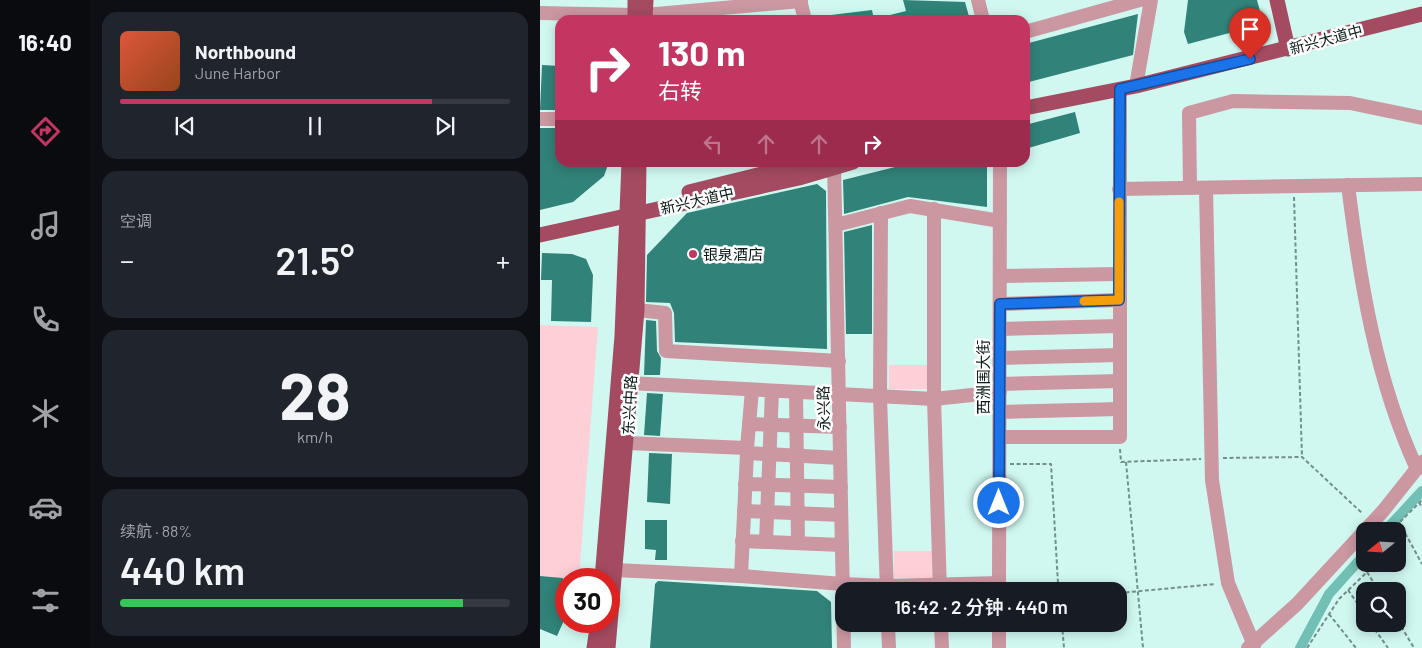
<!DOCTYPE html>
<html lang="zh">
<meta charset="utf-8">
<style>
:root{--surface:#171b24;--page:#20242c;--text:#f1f3f6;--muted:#9ea1a6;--line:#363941;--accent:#c43662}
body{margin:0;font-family:Barlow,"Noto Sans SC",sans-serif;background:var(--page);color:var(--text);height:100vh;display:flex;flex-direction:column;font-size:19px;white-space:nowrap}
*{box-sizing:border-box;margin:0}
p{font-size:16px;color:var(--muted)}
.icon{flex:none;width:28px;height:28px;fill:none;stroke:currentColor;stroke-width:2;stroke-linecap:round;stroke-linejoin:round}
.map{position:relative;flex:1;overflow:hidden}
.side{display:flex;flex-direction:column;gap:12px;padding:12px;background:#0d0f14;width:450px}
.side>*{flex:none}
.guide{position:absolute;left:15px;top:15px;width:475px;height:152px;border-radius:15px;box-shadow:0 2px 12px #0003;background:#c43662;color:#fff;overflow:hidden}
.needle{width:32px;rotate:252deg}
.fabs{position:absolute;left:816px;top:522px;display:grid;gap:10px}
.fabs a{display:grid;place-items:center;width:50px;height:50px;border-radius:10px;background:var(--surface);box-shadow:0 2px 12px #0003;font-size:25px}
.speed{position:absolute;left:15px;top:568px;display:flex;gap:10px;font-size:25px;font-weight:700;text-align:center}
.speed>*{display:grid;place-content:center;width:65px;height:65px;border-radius:50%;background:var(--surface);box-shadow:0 2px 12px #0003;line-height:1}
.speed .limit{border:8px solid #d22;background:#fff;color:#111}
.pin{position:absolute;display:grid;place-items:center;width:42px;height:42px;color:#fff;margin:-51px -21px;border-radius:50% 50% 50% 0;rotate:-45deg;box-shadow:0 0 5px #0007}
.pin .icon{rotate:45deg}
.me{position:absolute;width:55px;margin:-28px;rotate:0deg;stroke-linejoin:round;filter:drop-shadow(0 0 4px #0008)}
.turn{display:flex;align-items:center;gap:18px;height:105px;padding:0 20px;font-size:22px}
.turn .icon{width:65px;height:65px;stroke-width:2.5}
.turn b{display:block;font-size:35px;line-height:42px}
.lanes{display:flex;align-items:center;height:48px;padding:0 20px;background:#0003;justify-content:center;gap:25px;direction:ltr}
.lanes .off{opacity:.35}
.big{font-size:38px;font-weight:600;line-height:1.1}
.side .card{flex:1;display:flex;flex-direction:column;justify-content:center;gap:8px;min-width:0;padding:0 18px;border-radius:15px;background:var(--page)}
.side .dial{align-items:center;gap:0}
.dial b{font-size:65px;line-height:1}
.song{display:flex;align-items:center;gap:15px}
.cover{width:60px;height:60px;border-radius:8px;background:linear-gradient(135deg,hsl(10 70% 55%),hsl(20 70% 35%))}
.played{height:5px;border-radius:2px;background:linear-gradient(90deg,var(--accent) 80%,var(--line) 80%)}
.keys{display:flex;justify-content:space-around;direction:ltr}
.heat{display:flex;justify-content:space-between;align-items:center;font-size:28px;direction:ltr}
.charge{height:8px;border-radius:4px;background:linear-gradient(90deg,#34c759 88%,var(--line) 0)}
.trip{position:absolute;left:295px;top:582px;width:292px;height:50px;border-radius:15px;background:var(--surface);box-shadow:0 2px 12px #0003;font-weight:600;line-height:50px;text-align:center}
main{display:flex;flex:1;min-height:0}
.dock{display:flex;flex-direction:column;width:90px;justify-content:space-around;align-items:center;background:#090b0e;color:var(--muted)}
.dock .icon{width:35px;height:35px}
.dock .active{color:var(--accent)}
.dock b{font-size:22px;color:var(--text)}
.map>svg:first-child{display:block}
.green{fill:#fdd0d8}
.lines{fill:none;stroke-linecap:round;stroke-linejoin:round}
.canal{stroke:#72c0b5;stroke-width:10}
.building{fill:#318278}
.path{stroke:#738f8a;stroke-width:2;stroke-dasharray:4 2.5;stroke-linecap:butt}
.minor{stroke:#cb97a1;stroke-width:14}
.major{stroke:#a44b61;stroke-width:15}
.route-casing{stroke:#114b97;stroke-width:12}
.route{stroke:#1a73e8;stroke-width:9}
.slow{stroke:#f59e0b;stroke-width:9}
.poi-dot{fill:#c43662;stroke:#fff;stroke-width:2}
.labels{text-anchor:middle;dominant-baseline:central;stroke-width:5;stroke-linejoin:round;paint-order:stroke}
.street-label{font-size:15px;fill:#0b1a18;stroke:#fff}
.poi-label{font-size:15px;fill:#0b1a18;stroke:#fff;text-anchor:start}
</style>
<main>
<nav class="dock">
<b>16:40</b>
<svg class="icon active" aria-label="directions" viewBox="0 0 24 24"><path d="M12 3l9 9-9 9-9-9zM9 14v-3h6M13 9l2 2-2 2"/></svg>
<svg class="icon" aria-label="music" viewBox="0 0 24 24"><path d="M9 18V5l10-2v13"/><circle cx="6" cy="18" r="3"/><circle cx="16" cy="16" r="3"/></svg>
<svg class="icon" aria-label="phone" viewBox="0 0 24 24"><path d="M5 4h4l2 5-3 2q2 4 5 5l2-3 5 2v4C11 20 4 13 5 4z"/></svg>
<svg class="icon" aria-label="climate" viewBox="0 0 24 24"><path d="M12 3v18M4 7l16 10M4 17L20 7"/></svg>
<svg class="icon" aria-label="car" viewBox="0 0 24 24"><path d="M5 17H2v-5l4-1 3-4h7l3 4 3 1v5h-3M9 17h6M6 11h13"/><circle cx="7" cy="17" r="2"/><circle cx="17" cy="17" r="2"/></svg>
<svg class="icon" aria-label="filters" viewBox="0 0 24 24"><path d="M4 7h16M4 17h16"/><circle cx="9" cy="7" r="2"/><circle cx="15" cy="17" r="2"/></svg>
</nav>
<section class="side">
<div class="card">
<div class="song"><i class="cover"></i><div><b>Northbound</b><p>June Harbor</p></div></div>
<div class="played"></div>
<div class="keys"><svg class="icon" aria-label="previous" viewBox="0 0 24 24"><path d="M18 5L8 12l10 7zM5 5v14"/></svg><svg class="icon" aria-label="pause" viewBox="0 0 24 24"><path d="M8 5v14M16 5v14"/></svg><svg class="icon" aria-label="next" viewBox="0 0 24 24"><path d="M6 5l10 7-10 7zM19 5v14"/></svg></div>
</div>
<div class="card"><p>空调</p>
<div class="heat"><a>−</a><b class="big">21.5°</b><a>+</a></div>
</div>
<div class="card dial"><b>28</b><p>km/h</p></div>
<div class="card"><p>续航 · 88%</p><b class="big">440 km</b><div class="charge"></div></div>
</section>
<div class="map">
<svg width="882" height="648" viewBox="0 0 882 648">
<rect width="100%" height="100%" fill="#d0f8f1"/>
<g class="green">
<path d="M0,325L58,327L39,579L0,576Z"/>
<rect x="349" y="365" width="45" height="24"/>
<rect x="354" y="551" width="43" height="27"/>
</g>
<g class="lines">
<g class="canal">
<path d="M845,531L882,491"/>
<path d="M760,648L789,594L825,554"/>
</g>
</g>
<g class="building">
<path d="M363,0L425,2L430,20H342V17L366,11Z"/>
<path d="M648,0H717L720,11L712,27L648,44L644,32Z"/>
<path d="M332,10L334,20H291V15Z"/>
<path d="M598,14L593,55L485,83V44Z"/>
<path d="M2,65L20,66V110H0Z"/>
<path d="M535,112L540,133L485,149V125Z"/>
<path d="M0,128H20V162H69L64,176L33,202L0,210Z"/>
<path d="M375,162H447V207L368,197L304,214L303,180Z"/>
<path d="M277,184L286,191L287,349L135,342L134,313L130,303L106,302L107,255L147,213Z"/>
<path d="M332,225V334H306L304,232Z"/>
<path d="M2,253L32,254L46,259L53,275L51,322L11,321L12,280H1Z"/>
<path d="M106,320L116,321L117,351L121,358L120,375H104Z"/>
<path d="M107,393L123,394L120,436L104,435Z"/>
<path d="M109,453L132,454L130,504L107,502Z"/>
<path d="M105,520H127V560H115L116,550L105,549Z"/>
<path d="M0,576L23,578L20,614L26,616L17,636L0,629Z"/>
<path d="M118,581L277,591L291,602L292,648H110L115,584Z"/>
</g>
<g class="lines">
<g class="path">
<path d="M754,197L762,457"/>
<path d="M580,449L581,462L661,459"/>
<path d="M683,458L762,457L823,514"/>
<path d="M586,462L603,648"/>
<path d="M470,464H511L518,583"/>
<path d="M879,502L882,508"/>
<path d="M859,522L882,564"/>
<path d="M851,531L882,500"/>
<path d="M827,572L839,591"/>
<path d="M472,583H518L519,591"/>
<path d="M808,590L825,614"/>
<path d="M579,593L676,584"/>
<path d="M789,614L816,648"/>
<path d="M858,621L874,648"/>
<path d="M522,624L524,648"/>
<path d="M831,624L848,648"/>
<path d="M767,648L799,599L827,572L831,564"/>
</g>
<g class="minor">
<path d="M260,0L265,20"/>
<path d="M438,0L443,20"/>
<path d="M0,13L95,15"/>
<path d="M105,15L261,1"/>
<path d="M485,32L600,0"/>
<path d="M596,86L611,0"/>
<path d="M0,119H20"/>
<path d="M294,162L304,648"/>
<path d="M808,185C820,281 836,381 877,469"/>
<path d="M650,188L649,113L693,101L810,103L882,118"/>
<path d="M666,188L672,480L688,583L714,645"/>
<path d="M579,189L882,184"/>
<path d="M394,209V399L400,591"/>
<path d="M341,213L340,397L347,591"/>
<path d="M296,225L370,206L460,221"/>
<path d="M460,276L579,274"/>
<path d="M460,304L579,300"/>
<path d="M97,310L125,313L126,351L299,361"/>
<path d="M460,329L579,326"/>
<path d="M460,358L580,355"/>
<path d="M89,383L394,399L460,392"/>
<path d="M460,384L580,381"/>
<path d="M256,393L258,543"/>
<path d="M460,412L580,409"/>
<path d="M209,424L300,427"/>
<path d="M460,437H580V89"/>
<path d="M87,443L207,448V453L300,458"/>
<path d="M207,448L212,390"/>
<path d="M205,484L301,487"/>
<path d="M204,511L301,515"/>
<path d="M202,541L302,545"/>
<path d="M226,542L232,391"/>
<path d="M75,570L201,576L303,584L347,586L459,583"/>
<path d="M201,576L207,453"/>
<path d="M459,591L460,162"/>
<path d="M348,624L349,648"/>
<path d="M401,624L402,648"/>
<path d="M459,648V624"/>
<path d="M708,648L757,604L843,511L882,462"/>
</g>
<g class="major">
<path d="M737,0L748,49"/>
<path d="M95,20V0"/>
<path d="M105,20L106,0"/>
<path d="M485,108L596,86L882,14"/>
<path d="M149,192L271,162"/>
<path d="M0,235L259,178L313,162"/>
<path d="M62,579L82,336L89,162"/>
<path d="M54,648L58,621"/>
<path d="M68,648L97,310L99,162"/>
</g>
</g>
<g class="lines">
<defs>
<path id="route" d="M459,503L460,304L579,300L580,89L710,59"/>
</defs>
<use href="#route" class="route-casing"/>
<use href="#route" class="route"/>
<path class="slow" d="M544,301L579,300V202"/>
</g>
<circle class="poi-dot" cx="153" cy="254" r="5"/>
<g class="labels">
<g class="street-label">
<text transform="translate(786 39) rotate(-15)">新兴大道中</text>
<text transform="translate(157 200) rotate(-13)">新兴大道中</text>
<text transform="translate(443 377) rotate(-90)">西洲围大街</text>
<text transform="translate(89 405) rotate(-87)">东兴中路</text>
<text transform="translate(283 408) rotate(-91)">永兴路</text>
</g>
<g class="poi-label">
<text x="163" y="254">银泉酒店</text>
</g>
</g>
</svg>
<div class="fabs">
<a><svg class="needle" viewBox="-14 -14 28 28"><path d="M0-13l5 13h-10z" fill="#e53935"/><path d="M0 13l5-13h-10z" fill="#9ea1a6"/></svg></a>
<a><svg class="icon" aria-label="search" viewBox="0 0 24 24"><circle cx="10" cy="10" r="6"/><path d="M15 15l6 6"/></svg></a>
</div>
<div class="speed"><div class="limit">30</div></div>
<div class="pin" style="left:710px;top:59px;background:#d93025"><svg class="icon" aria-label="arrive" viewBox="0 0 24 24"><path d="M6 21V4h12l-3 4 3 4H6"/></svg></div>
<svg class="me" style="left:459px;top:503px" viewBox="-20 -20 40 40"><circle r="17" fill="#1a73e8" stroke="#fff" stroke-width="3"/><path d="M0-11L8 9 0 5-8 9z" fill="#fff"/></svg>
<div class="trip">16:42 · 2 分钟 · 440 m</div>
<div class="guide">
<div class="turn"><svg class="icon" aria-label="right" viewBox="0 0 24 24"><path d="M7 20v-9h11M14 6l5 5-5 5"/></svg><div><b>130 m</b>右转</div></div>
<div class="lanes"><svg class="icon off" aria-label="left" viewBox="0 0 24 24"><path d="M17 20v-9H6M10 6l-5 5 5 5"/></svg><svg class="icon off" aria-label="ahead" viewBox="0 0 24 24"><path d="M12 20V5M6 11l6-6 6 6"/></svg><svg class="icon off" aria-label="ahead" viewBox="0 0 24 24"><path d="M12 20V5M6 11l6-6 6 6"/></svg><svg class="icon" aria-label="right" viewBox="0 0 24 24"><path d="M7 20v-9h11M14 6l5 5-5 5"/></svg></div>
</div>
</div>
</main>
